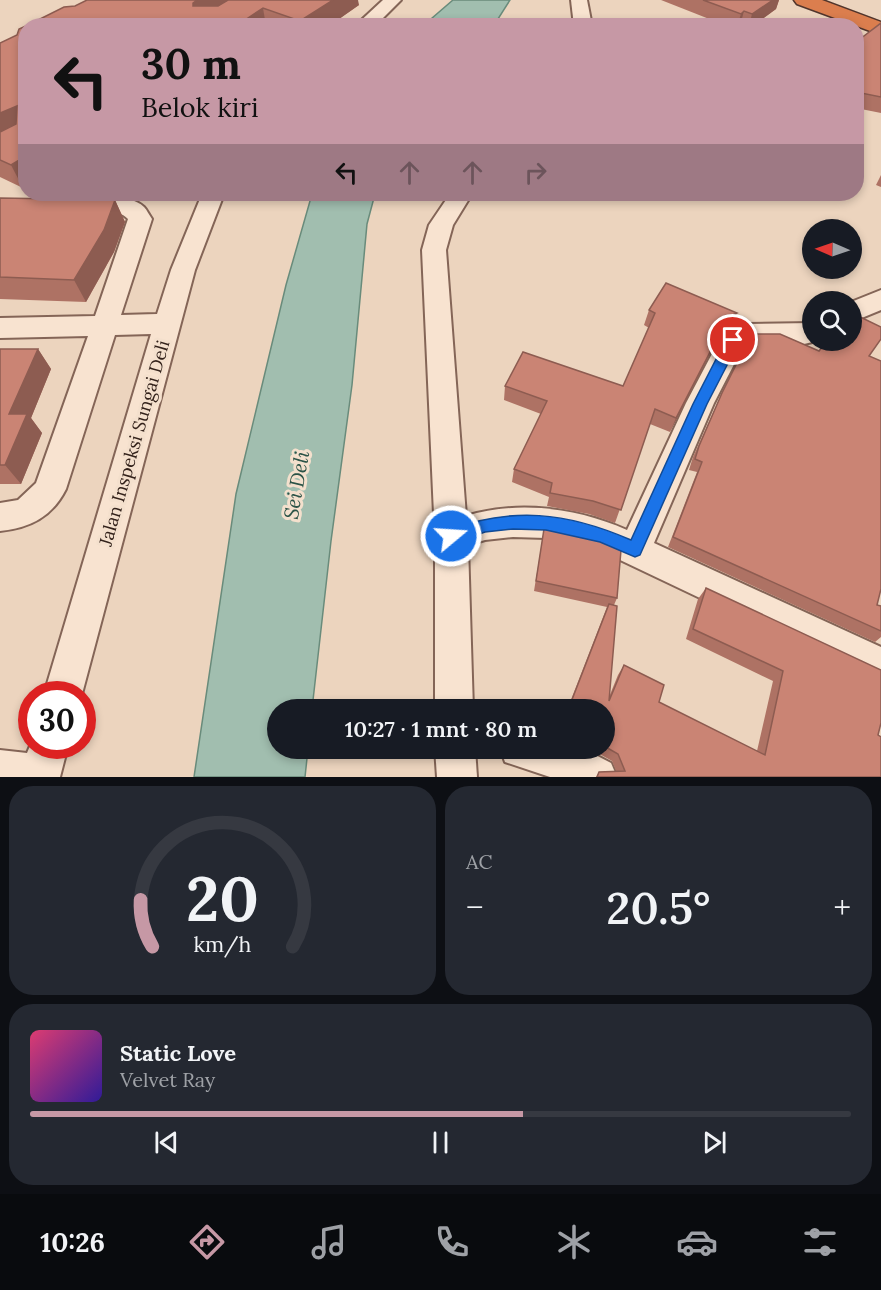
<!DOCTYPE html>
<html lang="id">
<meta charset="utf-8">
<style>
:root{--surface:#171b24;--page:#242831;--text:#f1f3f6;--muted:#9ea1a6;--line:#363941;--accent:#c698a5}
body{margin:0;font-family:Lora,serif;background:var(--page);color:var(--text);height:100vh;display:flex;flex-direction:column;font-size:22px;white-space:nowrap}
*{box-sizing:border-box;margin:0}
p{font-size:20px;color:var(--muted)}
.icon{flex:none;width:33px;height:33px;fill:none;stroke:currentColor;stroke-width:2;stroke-linecap:round;stroke-linejoin:round}
.map{position:relative;height:777px;overflow:hidden}
.side{display:flex;flex-direction:column;gap:9px;padding:9px;background:#0d0f14;flex:1}
.side>*{flex:none}
.guide{position:absolute;left:18px;top:18px;width:846px;height:183px;border-radius:24px;box-shadow:0 3px 9px #0003;background:#c698a5;color:#111;overflow:hidden}
.needle{width:39px;rotate:272deg}
.controls{position:absolute;left:802px;top:219px;display:grid;gap:12px}
.controls a{display:grid;place-items:center;width:60px;height:60px;border-radius:50%;background:var(--surface);box-shadow:0 3px 9px #0003;font-size:30px}
.speed{position:absolute;left:18px;top:681px;display:flex;gap:12px;font-size:30px;font-weight:700;text-align:center}
.speed>*{display:grid;place-content:center;width:78px;height:78px;border-radius:50%;background:var(--surface);box-shadow:0 3px 9px #0003;line-height:1}
.speed .limit{border:9px solid #d22;background:#fff;color:#111}
.pin{position:absolute;display:grid;place-items:center;width:51px;height:51px;color:#fff;margin:-26px;border:3px solid #fff;border-radius:50%;box-shadow:0 2px 6px #0007}
.me{position:absolute;width:66px;margin:-33px;rotate:72deg;stroke-linejoin:round;filter:drop-shadow(0 0 4px #0008)}
.turn{display:flex;align-items:center;gap:21px;height:126px;padding:0 24px;font-size:27px}
.turn .icon{width:78px;height:78px;stroke-width:2.5}
.turn b{display:block;font-size:42px;line-height:51px}
.lanes{display:flex;align-items:center;height:57px;padding:0 24px;background:#0003;justify-content:center;gap:30px;direction:ltr}
.lanes .off{opacity:.35}
.big{font-size:45px;font-weight:600;line-height:1.1}
.side .widget{flex:1;display:flex;flex-direction:column;justify-content:center;gap:9px;min-width:0;padding:0 21px;border-radius:24px;background:var(--page)}
.side .dial{align-items:center;gap:0}
.dial svg{height:156px;overflow:visible;fill:none;stroke:var(--line);stroke-width:7;stroke-linecap:round;text-anchor:middle}
.dial text{fill:var(--text);stroke:none}
.song{display:flex;align-items:center;gap:18px}
.cover{width:72px;height:72px;border-radius:9px;background:linear-gradient(135deg,hsl(340 70% 55%),hsl(250 70% 35%))}
.played{height:6px;border-radius:3px;background:linear-gradient(90deg,var(--accent) 60%,var(--line) 60%)}
.keys{display:flex;justify-content:space-around;direction:ltr}
.heat{display:flex;justify-content:space-between;align-items:center;font-size:33px;direction:ltr}
.side .tiles{flex:1;display:grid;gap:9px;grid-template-columns:1fr 1fr}
.widget:last-child{grid-column:span 2}
.trip{position:absolute;left:267px;top:699px;width:348px;height:60px;border-radius:30px;background:var(--surface);box-shadow:0 3px 9px #0003;font-weight:600;line-height:60px;text-align:center}
.tabs{display:flex;height:96px;justify-content:space-around;align-items:center;background:#090b0e;color:var(--muted)}
.tabs .icon{width:42px;height:42px}
.tabs .selected{color:var(--accent)}
.tabs b{font-size:27px;color:var(--text)}
.map>svg:first-child{display:block}
.water{fill:#a1beaf;stroke:#698b7b;stroke-width:1.5}
.lines{fill:none;stroke-linecap:round;stroke-linejoin:round}
.street-casing{stroke:#846557;stroke-width:4}
.highway-casing{stroke:#51352c;stroke-width:3}
.street{fill:#f8e3d0;fill-rule:evenodd}
.highway{fill:#db7e4e;fill-rule:evenodd}
.wall{fill:#ae7264}
.shaded-wall{fill:#8d5c51}
.building{fill:#ca8474;stroke:#8d5c51;stroke-width:1.5}
.route{fill:#1a73e8;stroke:#114b97;stroke-width:1.5}
.labels{text-anchor:middle;dominant-baseline:central;stroke-width:6;stroke-linejoin:round;paint-order:stroke}
.street-label{font-size:18px;fill:#33221b;stroke:#f4e0cd}
.water-label{font-size:20px;font-style:italic;fill:#2b5347;stroke:#f4e0cd}
</style>
<div class="map">
<svg width="881" height="777" viewBox="0 0 881 777">
<rect width="100%" height="100%" fill="#ecd4be"/>
<g class="water">
<path d="M453,0H510L498,19L490,25H424Z"/>
<path d="M312,194H375L367,224L352,385L331,541L312,709L278,710V748L308,749L305,777H194L236,494L286,285Z"/>
</g>
<g class="lines">
<defs>
<g id="street">
<path d="M383,0H401L375,26H355Z"/>
<path d="M571,0H587L592,26H574Z"/>
<path d="M202,194H224L195,270L82,694H44L151,334L115,335L66,489C52,517 30,528 0,531V503L18,500L36,483L88,336L0,338V318L95,316L128,219C115,205 90,216 73,211L69,206L73,201C90,196 130,193 144,207C147,210 149,215 152,219L121,315L157,314L171,270Z"/>
<path d="M450,194H472L453,225L446,250L466,516C518,500 578,508 627,530L686,403L723,333L749,324L813,323V340H821L804,344H749L743,347L714,403L654,543L881,647V684L597,549L546,538L513,537L485,540L468,545L473,710H435V536L422,250L429,225Z"/>
<path d="M881,290V310L852,322L851,302Z"/>
<path d="M32,741V746H68L60,777H0V750L27,753Z"/>
<path d="M435,748H475L477,777H437Z"/>
<path d="M500,748H582L611,763L617,777H550L505,762Z"/>
</g>
<path id="highway" d="M794,0H822L881,22V35L797,4Z"/>
</defs>
<use href="#street" class="street-casing"/>
<use href="#highway" class="highway-casing"/>
<use href="#street" class="street"/>
<use href="#highway" class="highway"/>
</g>
<g class="wall">
<path d="M661,0H779L776,9L753,26H727Z"/>
<path d="M359,5L329,26H26L64,7Z"/>
<path d="M881,23V113L856,108V38L860,39Z"/>
<path d="M26,26V186L23,188L0,177V43L17,35Z"/>
<path d="M881,175V187L876,185Z"/>
<path d="M0,198L115,200L125,222L114,252L86,302L0,299Z"/>
<path d="M649,310L730,328L721,332L670,432L650,424L615,523L589,514L547,506L549,497L512,482L514,469L541,414L504,400L505,386H623L649,328L644,325Z"/>
<path d="M0,349H38L51,369L31,418L42,433L21,484H0Z"/>
<path d="M869,356L877,605L881,606V637L875,642L668,547L697,472L689,470L693,457L722,393Z"/>
<path d="M544,529L617,598L614,605L609,697L618,675L624,665L659,702L757,751L773,681L686,639L698,599L706,588L878,735L881,777H596L599,772L616,771L612,761L589,748H604V710H567L607,607L534,591Z"/>
</g>
<g class="shaded-wall">
<path d="M197,0H235L199,24L193,6V3Z"/>
<path d="M333,0H358L359,5L329,26H301L300,21Z"/>
<path d="M773,0H779L776,9L753,26H749L752,14Z"/>
<path d="M263,8L266,26H236Z"/>
<path d="M744,11L740,26H737L741,14Z"/>
<path d="M17,106L26,124L0,141V113Z"/>
<path d="M26,156V186L23,188L11,165Z"/>
<path d="M115,200L125,222L114,252L86,302L74,280Z"/>
<path d="M737,313L730,328L721,332L670,432L676,418L728,317Z"/>
<path d="M38,349L51,369L31,418L42,433L21,484L5,465L9,414Z"/>
</g>
<g class="building">
<path d="M87,0H197L193,3V6H218L228,0H333L300,21L263,8L236,26H26L64,7L75,6Z"/>
<path d="M703,0H773L752,14L744,11L741,14Z"/>
<path d="M881,23V97L856,92V38L860,39Z"/>
<path d="M26,26V156L11,165L0,160V132L16,124L17,106L0,113V43L17,35L19,29Z"/>
<path d="M0,198L115,200L104,230L74,280L0,277Z"/>
<path d="M666,283L737,313L728,317L676,418L655,409L621,510L593,501L550,493L552,483L514,469L547,401L505,386L523,352L623,386L655,313L649,310Z"/>
<path d="M852,313L881,327V339L869,356L881,361V589L877,605L881,606V631L673,537L702,462L695,459L699,446L722,393L750,337L755,334H780L819,351L828,340H852Z"/>
<path d="M0,349H38L9,414H27L5,465H0Z"/>
<path d="M544,529L600,540L621,550L617,598L536,581Z"/>
<path d="M706,588L881,670V723L878,735L881,737V777H597L599,772L625,771L618,754L604,746V710H568L609,604L617,606L609,701L624,665L664,685L659,702L765,755L783,671L693,629Z"/>
</g>
<path class="route" d="M733,335L740,340L707,404L640,555L635,557L600,542L546,530L513,529L485,532L451,544L445,541L443,536L445,531C512,506 567,512 631,540L693,404L728,336Z"/>
<g class="labels">
<g class="street-label">
<text transform="translate(134 443) rotate(-74)">Jalan Inspeksi Sungai Deli</text>
</g>
<g class="water-label">
<text transform="translate(296 485) rotate(-80)">Sei Deli</text>
</g>
</g>
</svg>
<div class="controls">
<a><svg class="needle" viewBox="-14 -14 28 28"><path d="M0-13l5 13h-10z" fill="#e53935"/><path d="M0 13l5-13h-10z" fill="#9ea1a6"/></svg></a>
<a><svg class="icon" aria-label="search" viewBox="0 0 24 24"><circle cx="10" cy="10" r="6"/><path d="M15 15l6 6"/></svg></a>
</div>
<div class="speed"><div class="limit">30</div></div>
<div class="pin" style="left:733px;top:340px;background:#d93025"><svg class="icon" aria-label="arrive" viewBox="0 0 24 24"><path d="M6 21V4h12l-3 4 3 4H6"/></svg></div>
<svg class="me" style="left:451px;top:536px" viewBox="-20 -20 40 40"><circle r="17" fill="#1a73e8" stroke="#fff" stroke-width="3"/><path d="M0-11L8 9 0 5-8 9z" fill="#fff"/></svg>
<div class="trip">10:27 · 1 mnt · 80 m</div>
<div class="guide">
<div class="turn"><svg class="icon" aria-label="left" viewBox="0 0 24 24"><path d="M17 20v-9H6M10 6l-5 5 5 5"/></svg><div><b>30 m</b>Belok kiri</div></div>
<div class="lanes"><svg class="icon" aria-label="left" viewBox="0 0 24 24"><path d="M17 20v-9H6M10 6l-5 5 5 5"/></svg><svg class="icon off" aria-label="ahead" viewBox="0 0 24 24"><path d="M12 20V5M6 11l6-6 6 6"/></svg><svg class="icon off" aria-label="ahead" viewBox="0 0 24 24"><path d="M12 20V5M6 11l6-6 6 6"/></svg><svg class="icon off" aria-label="right" viewBox="0 0 24 24"><path d="M7 20v-9h11M14 6l5 5-5 5"/></svg></div>
</div>
</div>
<section class="side">
<div class="tiles">
<div class="widget dial"><svg viewBox="0 0 100 80">
<path d="M14 69A42 42 0 1 1 86 69"/>
<path d="M14 69A42 42 0 0 1 8 45" stroke="#c698a5"/>
<text x="50" y="56" font-size="32" font-weight="700">20</text>
<text x="50" y="72" font-size="11">km/h</text>
</svg></div>
<div class="widget"><p>AC</p>
<div class="heat"><a>−</a><b class="big">20.5°</b><a>+</a></div>
</div>
<div class="widget">
<div class="song"><i class="cover"></i><div><b>Static Love</b><p>Velvet Ray</p></div></div>
<div class="played"></div>
<div class="keys"><svg class="icon" aria-label="previous" viewBox="0 0 24 24"><path d="M18 5L8 12l10 7zM5 5v14"/></svg><svg class="icon" aria-label="pause" viewBox="0 0 24 24"><path d="M8 5v14M16 5v14"/></svg><svg class="icon" aria-label="next" viewBox="0 0 24 24"><path d="M6 5l10 7-10 7zM19 5v14"/></svg></div>
</div>
</div>
</section>
<nav class="tabs">
<b>10:26</b>
<svg class="icon selected" aria-label="directions" viewBox="0 0 24 24"><path d="M12 3l9 9-9 9-9-9zM9 14v-3h6M13 9l2 2-2 2"/></svg>
<svg class="icon" aria-label="music" viewBox="0 0 24 24"><path d="M9 18V5l10-2v13"/><circle cx="6" cy="18" r="3"/><circle cx="16" cy="16" r="3"/></svg>
<svg class="icon" aria-label="phone" viewBox="0 0 24 24"><path d="M5 4h4l2 5-3 2q2 4 5 5l2-3 5 2v4C11 20 4 13 5 4z"/></svg>
<svg class="icon" aria-label="climate" viewBox="0 0 24 24"><path d="M12 3v18M4 7l16 10M4 17L20 7"/></svg>
<svg class="icon" aria-label="car" viewBox="0 0 24 24"><path d="M5 17H2v-5l4-1 3-4h7l3 4 3 1v5h-3M9 17h6M6 11h13"/><circle cx="7" cy="17" r="2"/><circle cx="17" cy="17" r="2"/></svg>
<svg class="icon" aria-label="filters" viewBox="0 0 24 24"><path d="M4 7h16M4 17h16"/><circle cx="9" cy="7" r="2"/><circle cx="15" cy="17" r="2"/></svg>
</nav>
